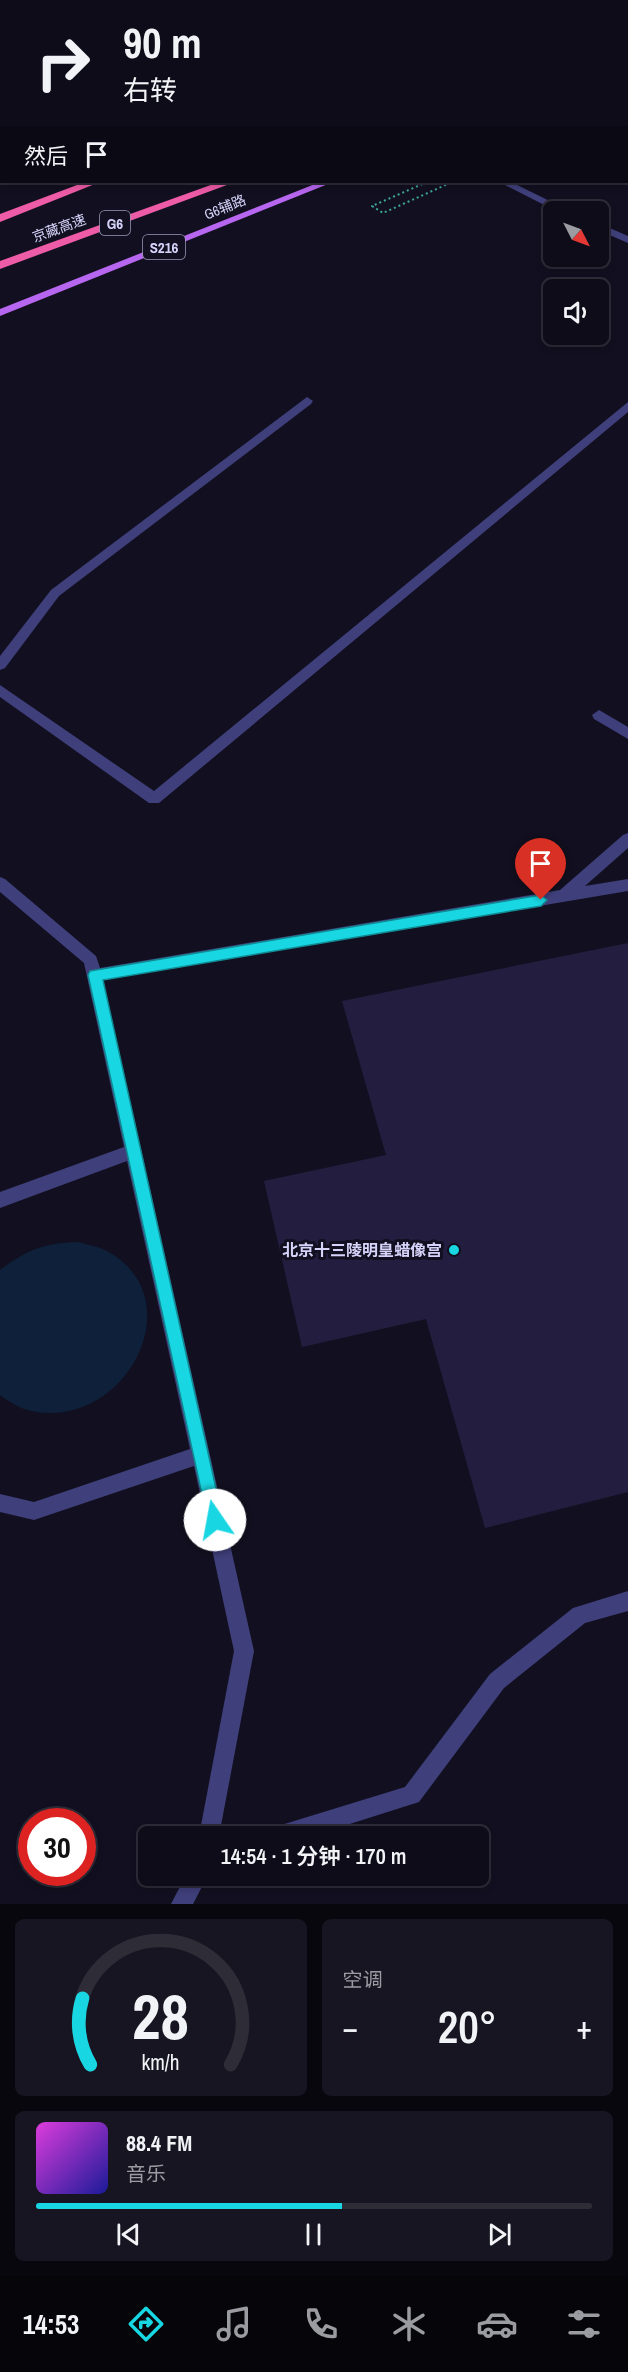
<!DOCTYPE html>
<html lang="zh">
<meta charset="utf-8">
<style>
:root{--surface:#0e0c18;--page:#171521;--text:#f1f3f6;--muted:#9b9ba2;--line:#2e2c37;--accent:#18d6e2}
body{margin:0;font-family:"Archivo Narrow","Noto Sans SC",sans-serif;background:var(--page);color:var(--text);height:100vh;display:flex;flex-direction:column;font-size:22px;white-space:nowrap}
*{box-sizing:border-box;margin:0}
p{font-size:20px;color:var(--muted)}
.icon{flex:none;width:33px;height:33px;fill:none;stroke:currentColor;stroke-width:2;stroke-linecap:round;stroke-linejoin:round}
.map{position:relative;height:1904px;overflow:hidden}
.sheet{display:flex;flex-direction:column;gap:15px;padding:15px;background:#08070d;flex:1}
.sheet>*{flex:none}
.hud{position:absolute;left:0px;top:0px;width:628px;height:183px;box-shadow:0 3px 9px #0003,0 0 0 2px var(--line);background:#0e0c18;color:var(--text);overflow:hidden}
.needle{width:39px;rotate:132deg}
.tools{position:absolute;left:543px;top:201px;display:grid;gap:12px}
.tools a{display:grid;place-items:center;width:66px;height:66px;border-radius:9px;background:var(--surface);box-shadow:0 3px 9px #0003,0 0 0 2px var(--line);font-size:30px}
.speed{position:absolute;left:18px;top:1808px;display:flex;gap:12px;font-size:30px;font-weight:700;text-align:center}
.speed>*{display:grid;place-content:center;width:78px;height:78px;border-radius:50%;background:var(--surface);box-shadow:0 3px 9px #0003,0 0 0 2px var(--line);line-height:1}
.speed .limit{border:9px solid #d22;background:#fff;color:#111}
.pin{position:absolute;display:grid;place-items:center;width:51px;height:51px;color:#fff;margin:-62px -26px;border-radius:50% 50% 50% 0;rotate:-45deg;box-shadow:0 0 6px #0007}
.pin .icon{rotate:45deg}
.me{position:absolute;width:66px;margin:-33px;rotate:348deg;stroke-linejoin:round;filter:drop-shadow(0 0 4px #0008)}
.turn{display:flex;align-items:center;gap:21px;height:126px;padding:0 24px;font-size:27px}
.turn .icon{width:78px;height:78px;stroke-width:2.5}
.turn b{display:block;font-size:42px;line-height:51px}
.then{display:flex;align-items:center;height:57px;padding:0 24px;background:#0003;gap:12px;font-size:22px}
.big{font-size:45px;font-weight:600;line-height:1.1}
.sheet .tile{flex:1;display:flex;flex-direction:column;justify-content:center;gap:9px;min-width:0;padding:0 21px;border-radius:9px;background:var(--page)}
.sheet .dial{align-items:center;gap:0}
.dial svg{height:156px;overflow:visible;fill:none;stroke:var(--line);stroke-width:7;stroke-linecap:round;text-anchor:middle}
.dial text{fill:var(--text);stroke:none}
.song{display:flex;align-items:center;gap:18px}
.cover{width:72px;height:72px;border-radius:9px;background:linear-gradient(135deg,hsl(300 70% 55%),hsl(240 70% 35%))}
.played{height:6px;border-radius:3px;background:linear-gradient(90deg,var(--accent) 55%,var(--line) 55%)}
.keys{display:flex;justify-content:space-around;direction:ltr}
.heat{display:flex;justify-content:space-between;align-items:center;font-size:33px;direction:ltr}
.sheet .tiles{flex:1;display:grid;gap:15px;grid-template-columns:1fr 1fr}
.tile:last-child{grid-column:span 2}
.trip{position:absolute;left:138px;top:1826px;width:351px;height:60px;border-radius:9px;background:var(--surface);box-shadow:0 3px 9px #0003,0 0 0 2px var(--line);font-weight:600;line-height:60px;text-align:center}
.menu{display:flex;height:96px;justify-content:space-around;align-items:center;background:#06050a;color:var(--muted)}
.menu .icon{width:42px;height:42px}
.menu .active{color:var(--accent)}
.menu b{font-size:27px;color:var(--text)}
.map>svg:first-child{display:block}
.water{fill:#0e203a}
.building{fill:#231e3f}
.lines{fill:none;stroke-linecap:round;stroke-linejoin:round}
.path{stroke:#3ba79d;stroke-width:2;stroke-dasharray:2 3;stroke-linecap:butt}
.minor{fill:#3f3f7b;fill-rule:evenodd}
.major{fill:#b766ef;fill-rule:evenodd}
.highway{fill:#ee5ba7;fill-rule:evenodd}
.route{fill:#18d6e2;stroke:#108b93;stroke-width:1.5}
.poi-dot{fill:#18d6e2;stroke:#121020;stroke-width:2}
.labels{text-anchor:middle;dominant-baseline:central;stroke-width:6;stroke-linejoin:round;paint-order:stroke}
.far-street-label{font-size:14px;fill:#d6d3fa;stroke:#121020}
.shield{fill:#121020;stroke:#9b98b9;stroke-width:1.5}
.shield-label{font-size:15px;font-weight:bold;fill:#d6d3fa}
.poi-label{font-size:16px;font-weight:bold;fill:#d6d3fa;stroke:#121020;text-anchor:end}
</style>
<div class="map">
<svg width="628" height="1904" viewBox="0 0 628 1904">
<rect width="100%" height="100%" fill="#121020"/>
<path class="water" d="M79,1242C87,1245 97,1246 105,1250C198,1298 122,1438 24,1409C16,1406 7,1400 0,1395V1270C28,1249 45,1243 79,1242Z"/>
<path class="building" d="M628,943V1492L485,1528L426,1319L302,1347L264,1181L386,1155L342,1001Z"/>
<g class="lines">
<path class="path" d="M427,182L372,206L383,213L450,183"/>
<g class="minor">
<path d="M120,0H130L131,2H121Z"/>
<rect x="627" y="105" width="1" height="7"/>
<path d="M499,182H511L572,212H558Z"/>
<path d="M598,223L628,236V243L598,230Z"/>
<path d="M307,397L313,401L311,404L59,596L5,668L0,670V656L51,590Z"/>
<path d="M628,402V412L159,803H149L0,697V685L154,791Z"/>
<path d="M599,710L628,727V739L594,719L592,715Z"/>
<path d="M628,833V848L585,886L628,879V891L103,980L254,1651L219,1836H199L234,1651L194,1466L34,1520L0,1512V1494L34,1502L190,1449L127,1161L0,1208V1192L124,1147L84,963L0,892V877L5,879L96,956L100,968L560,890L623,835Z"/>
<path d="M628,1591V1611L585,1623L504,1688L419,1802L312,1836H268L271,1829L278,1826L405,1787L490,1674L573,1608Z"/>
<path d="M186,1875H208L193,1904H171Z"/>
</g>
<g class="major">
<path d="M424,0H434L423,2Z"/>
<rect x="627" y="65" width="1" height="6"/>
<path d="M2,168V175H0V169Z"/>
<path d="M320,182H333L0,316V309Z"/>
</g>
<g class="highway">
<path d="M507,0H519L506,2Z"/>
<rect x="627" y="8" width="1" height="6"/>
<path d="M85,182H100L0,222V214Z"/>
<path d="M219,182H235L0,269V261Z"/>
</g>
</g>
<path class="route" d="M541,895L547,900L541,906L103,980L223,1520L221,1526L215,1529L209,1526L88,975L90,971Z"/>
<circle class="poi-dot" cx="454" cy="1250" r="6"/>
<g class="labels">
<g class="far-street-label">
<text transform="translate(225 207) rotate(-22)">G6辅路</text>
<text transform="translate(59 228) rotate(-20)">京藏高速</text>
</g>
<g class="shield">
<rect x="100" y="211" width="30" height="24" rx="4.5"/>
<rect x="143" y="235" width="42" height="24" rx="4.5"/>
</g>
<g class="shield-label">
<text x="115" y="223">G6</text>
<text x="164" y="247">S216</text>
</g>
<g class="poi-label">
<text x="442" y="1250">北京十三陵明皇蜡像宫</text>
</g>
</g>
</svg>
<div class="tools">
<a><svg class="needle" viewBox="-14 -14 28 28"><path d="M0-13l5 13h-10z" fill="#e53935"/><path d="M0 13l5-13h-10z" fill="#9b9ba2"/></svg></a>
<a><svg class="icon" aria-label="sound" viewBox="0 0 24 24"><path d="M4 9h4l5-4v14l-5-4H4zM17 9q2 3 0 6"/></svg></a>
</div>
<div class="speed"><div class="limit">30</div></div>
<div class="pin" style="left:541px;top:900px;background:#d93025"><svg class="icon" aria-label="arrive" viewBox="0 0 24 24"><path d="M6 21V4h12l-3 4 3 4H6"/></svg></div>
<svg class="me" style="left:215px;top:1520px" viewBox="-20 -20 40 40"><circle r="19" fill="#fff"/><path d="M0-13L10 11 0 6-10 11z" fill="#18d6e2"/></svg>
<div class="trip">14:54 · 1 分钟 · 170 m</div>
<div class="hud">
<div class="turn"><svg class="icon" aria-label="right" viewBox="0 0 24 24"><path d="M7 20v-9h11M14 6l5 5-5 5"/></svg><div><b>90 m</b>右转</div></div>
<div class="then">然后<svg class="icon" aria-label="arrive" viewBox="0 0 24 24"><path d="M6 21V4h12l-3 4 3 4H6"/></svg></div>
</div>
</div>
<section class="sheet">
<div class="tiles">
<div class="tile dial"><svg viewBox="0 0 100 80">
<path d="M14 69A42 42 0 1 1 86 69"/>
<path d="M14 69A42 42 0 0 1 10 35" stroke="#18d6e2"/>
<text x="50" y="56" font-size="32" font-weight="700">28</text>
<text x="50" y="72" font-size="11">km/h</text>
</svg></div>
<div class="tile"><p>空调</p>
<div class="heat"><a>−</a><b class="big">20°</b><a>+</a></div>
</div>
<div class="tile">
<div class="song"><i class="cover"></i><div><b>88.4 FM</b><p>音乐</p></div></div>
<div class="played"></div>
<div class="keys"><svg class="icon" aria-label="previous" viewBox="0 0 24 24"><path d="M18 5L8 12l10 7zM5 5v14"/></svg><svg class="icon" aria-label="pause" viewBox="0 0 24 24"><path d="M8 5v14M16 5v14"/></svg><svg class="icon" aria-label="next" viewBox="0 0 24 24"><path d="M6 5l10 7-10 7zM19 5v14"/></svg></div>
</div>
</div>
</section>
<nav class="menu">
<b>14:53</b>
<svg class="icon active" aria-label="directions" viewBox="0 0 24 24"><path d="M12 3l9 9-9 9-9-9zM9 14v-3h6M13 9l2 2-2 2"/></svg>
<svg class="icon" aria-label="music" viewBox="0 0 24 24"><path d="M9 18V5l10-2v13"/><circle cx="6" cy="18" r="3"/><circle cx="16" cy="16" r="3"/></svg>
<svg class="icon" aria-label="phone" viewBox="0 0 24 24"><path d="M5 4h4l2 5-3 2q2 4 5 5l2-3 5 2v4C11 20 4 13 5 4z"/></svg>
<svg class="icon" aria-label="climate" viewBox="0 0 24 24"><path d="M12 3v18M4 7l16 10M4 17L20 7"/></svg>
<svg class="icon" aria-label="car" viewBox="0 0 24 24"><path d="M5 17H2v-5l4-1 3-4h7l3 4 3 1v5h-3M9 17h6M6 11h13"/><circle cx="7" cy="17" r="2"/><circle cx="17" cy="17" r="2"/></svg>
<svg class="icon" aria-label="filters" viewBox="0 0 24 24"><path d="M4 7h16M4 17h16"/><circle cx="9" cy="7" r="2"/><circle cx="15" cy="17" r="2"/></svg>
</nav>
